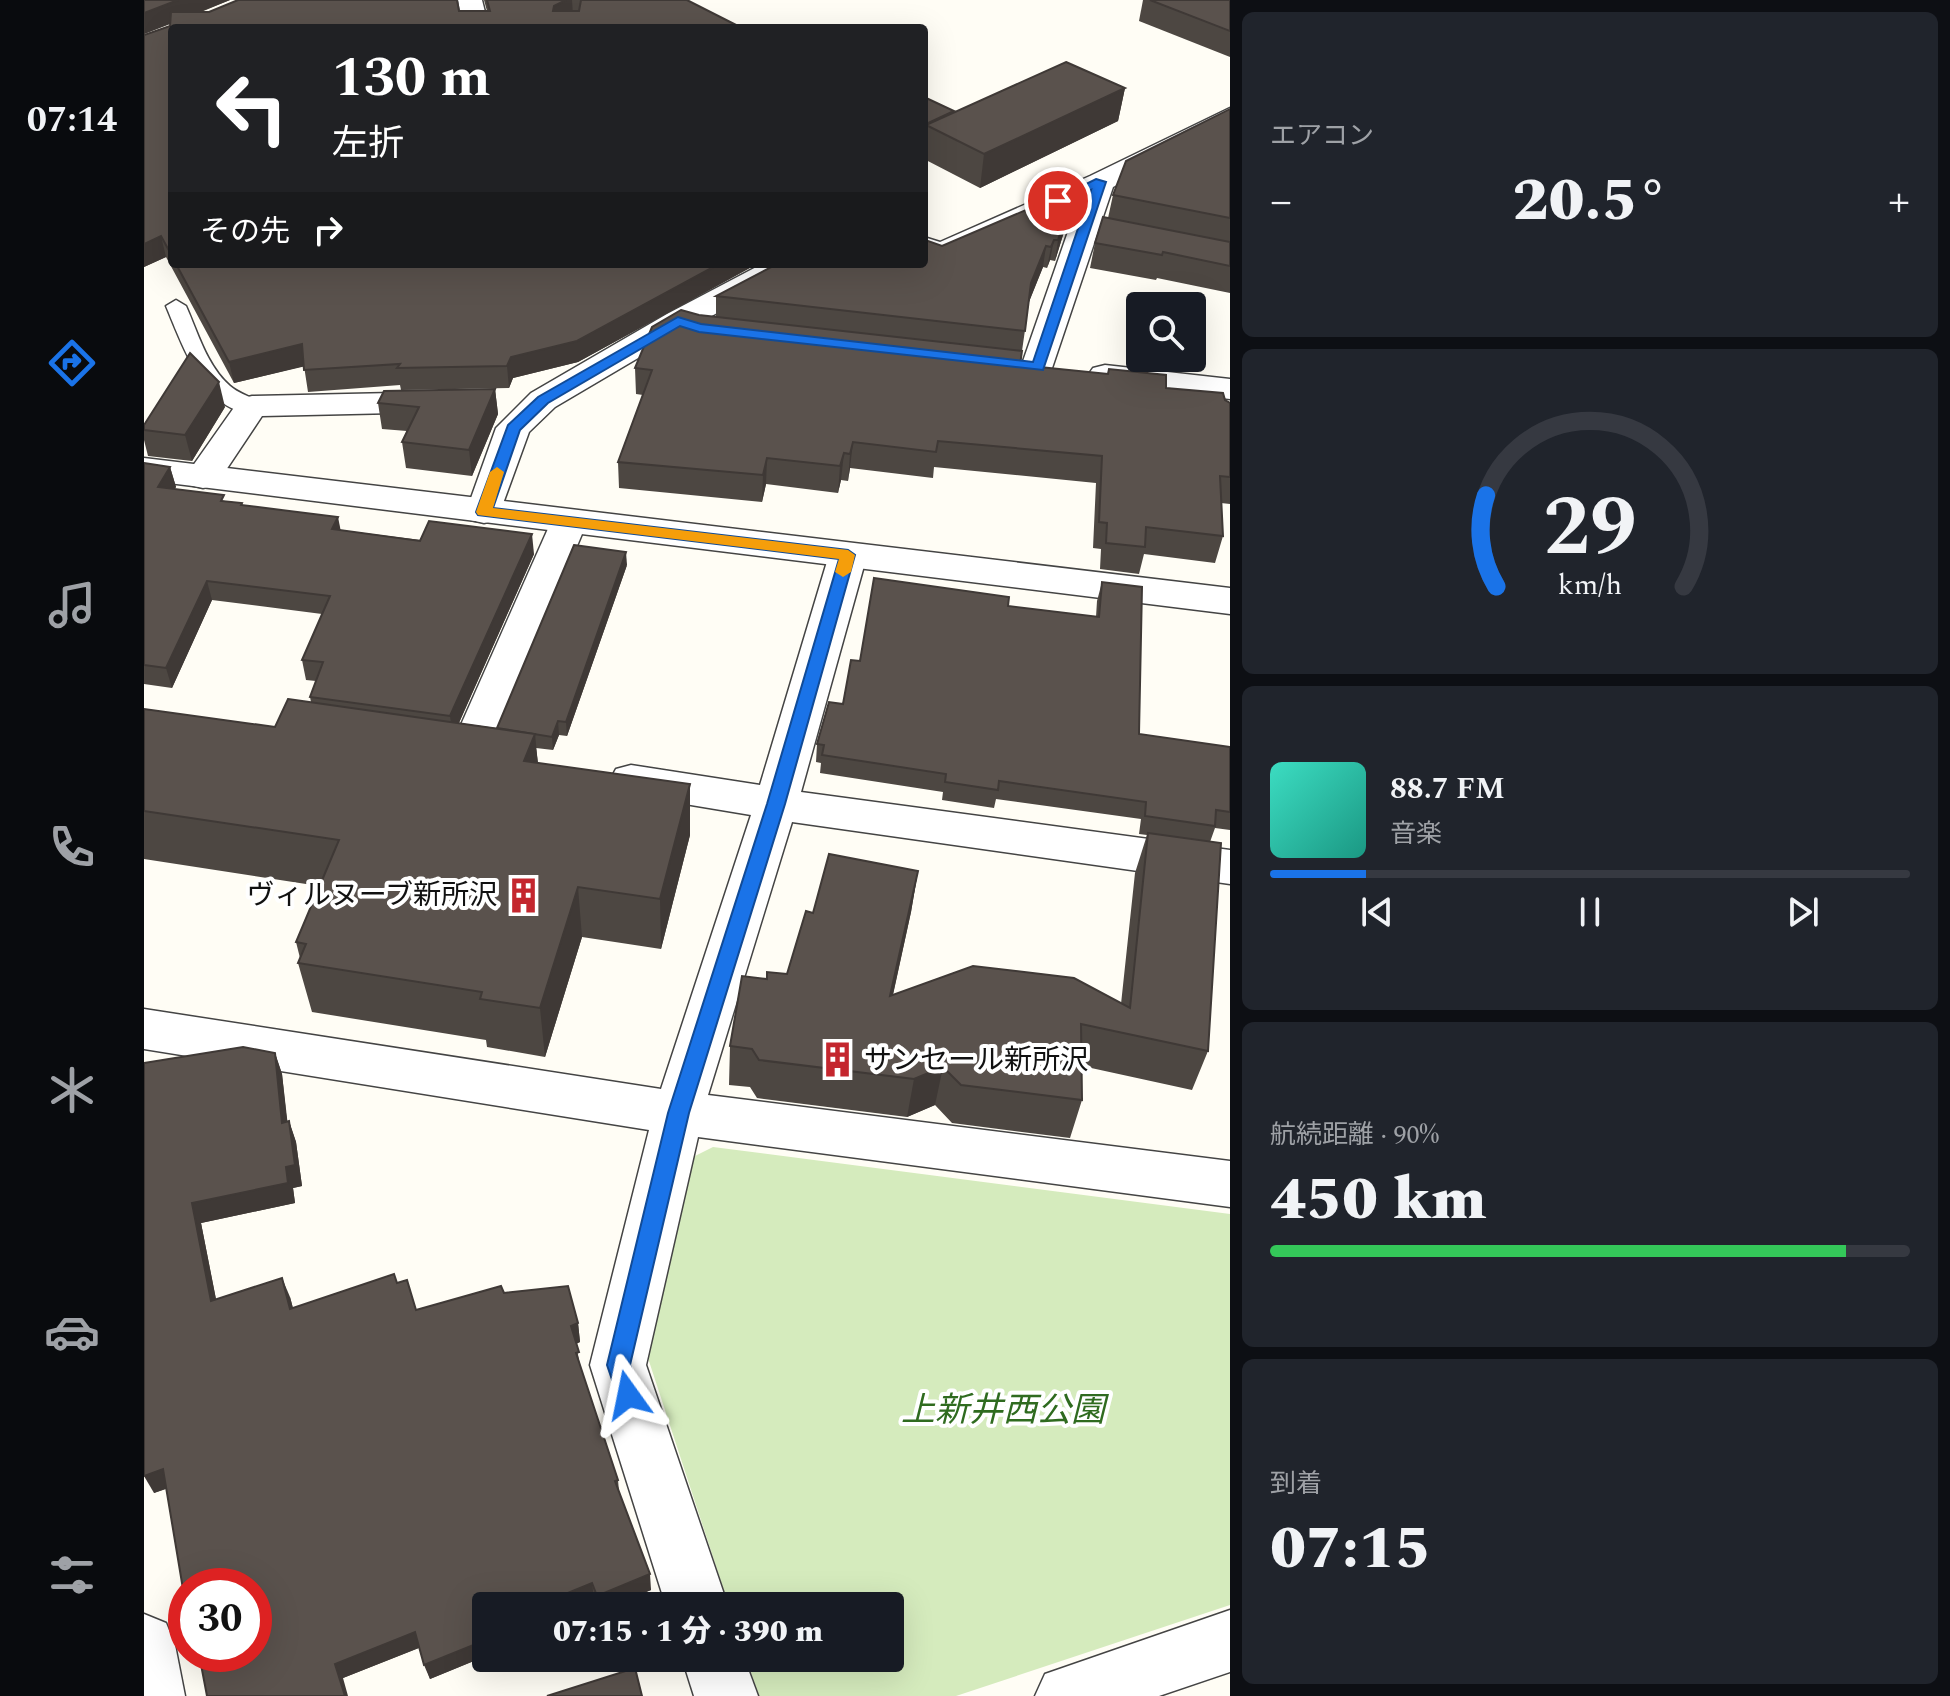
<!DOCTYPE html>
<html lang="ja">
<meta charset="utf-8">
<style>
:root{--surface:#171b24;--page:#20242c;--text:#f1f3f6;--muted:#9ea1a6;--line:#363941;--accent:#1a73e8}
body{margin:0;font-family:Spectral,"Noto Sans JP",serif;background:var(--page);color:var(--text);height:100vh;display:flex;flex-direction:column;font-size:30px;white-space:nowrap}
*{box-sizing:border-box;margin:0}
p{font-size:26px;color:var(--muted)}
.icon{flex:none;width:44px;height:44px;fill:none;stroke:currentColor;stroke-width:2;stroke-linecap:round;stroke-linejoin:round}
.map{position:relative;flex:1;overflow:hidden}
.drawer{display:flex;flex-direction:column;gap:12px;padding:12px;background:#0d0f14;width:720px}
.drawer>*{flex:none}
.top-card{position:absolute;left:24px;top:24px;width:760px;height:244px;border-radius:8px;box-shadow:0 8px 32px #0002;background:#202124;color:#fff;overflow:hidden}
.buttons{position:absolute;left:982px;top:292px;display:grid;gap:16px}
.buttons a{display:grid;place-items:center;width:80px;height:80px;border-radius:8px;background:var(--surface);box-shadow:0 8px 32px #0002;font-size:40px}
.speed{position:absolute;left:24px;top:1568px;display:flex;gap:16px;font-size:40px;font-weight:700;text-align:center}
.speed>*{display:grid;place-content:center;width:104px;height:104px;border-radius:50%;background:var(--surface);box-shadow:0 8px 32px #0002;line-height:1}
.speed .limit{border:12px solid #d22;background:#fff;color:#111}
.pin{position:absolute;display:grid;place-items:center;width:68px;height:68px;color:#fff;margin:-34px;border:4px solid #fff;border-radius:50%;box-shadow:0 2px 8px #0007}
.me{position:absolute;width:88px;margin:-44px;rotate:348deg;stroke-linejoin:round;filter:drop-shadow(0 0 6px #0008)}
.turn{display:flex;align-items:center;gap:28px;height:168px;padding:0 32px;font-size:36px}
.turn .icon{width:104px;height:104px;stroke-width:2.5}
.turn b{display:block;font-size:56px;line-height:68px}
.then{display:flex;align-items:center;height:76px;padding:0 32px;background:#0003;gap:16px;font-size:30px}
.big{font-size:60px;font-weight:800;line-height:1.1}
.drawer .card{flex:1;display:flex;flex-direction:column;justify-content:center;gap:12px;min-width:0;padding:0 28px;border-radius:12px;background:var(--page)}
.drawer .dial{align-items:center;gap:0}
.dial svg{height:208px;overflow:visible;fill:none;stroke:var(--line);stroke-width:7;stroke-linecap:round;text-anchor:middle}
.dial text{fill:var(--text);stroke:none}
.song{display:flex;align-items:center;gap:24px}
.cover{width:96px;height:96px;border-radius:12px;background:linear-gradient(135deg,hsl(170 70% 55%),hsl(170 70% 35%))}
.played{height:8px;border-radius:4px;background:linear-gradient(90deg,var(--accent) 15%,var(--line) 15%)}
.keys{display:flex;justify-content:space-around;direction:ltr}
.heat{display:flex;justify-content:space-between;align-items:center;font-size:44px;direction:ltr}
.charge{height:12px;border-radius:6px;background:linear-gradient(90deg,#34c759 90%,var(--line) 0)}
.trip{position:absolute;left:328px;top:1592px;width:432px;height:80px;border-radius:8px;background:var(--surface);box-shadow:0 8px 32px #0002;font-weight:800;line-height:80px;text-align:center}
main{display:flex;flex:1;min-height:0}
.dock{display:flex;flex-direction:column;width:144px;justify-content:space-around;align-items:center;background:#090b0e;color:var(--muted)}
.dock .icon{width:56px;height:56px}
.dock .current{color:var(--accent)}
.dock b{font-size:36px;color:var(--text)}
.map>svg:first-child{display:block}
.green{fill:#d5ebbd}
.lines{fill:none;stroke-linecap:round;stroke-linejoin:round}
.service-casing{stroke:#444;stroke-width:3}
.minor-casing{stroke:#444;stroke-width:3}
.tertiary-casing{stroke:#444;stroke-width:3}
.service{fill:#fff;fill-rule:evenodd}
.minor{fill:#fff;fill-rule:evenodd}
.tertiary{fill:#fff;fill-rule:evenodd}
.wall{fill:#4d4742}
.shaded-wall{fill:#3f3936}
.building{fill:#5a524d;stroke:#3f3936;stroke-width:2}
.route{fill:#1a73e8;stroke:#114b97;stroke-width:2}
.slow{fill:#f59e0b}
.labels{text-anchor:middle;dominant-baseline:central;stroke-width:8;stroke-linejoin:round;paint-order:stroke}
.poi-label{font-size:28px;fill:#111;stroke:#fff;text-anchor:end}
.near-park-label{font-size:34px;font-style:italic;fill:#2f6b1f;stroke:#fff}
</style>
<main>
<nav class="dock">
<b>07:14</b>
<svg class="icon current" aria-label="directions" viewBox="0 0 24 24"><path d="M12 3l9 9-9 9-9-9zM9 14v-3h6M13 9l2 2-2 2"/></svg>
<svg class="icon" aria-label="music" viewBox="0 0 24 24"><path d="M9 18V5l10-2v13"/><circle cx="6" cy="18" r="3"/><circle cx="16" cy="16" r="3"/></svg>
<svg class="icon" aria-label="phone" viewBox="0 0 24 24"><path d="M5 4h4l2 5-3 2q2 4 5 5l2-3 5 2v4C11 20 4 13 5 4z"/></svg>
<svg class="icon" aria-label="climate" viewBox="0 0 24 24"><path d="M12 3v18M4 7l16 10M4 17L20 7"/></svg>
<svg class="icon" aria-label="car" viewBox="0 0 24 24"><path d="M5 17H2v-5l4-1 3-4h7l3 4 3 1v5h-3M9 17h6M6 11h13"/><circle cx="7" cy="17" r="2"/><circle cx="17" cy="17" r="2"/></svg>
<svg class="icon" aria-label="filters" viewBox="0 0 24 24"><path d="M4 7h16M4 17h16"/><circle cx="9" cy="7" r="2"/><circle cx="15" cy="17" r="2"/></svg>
</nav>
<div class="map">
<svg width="1086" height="1696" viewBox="0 0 1086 1696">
<rect width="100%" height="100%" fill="#fffdf5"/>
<path class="green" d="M569,1147L1086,1214V1605L812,1696H615L602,1658H746V1606H585L503,1355L547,1158Z"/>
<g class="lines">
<defs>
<path id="service" d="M32,300L42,306C54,333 63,366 86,386C96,395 111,397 119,406L116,411C64,423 37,341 22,306Z"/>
<g id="minor">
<path d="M314,0H338L345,28H319Z"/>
<path d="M1086,108V127L969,187L906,374L894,377L882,374L877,367L934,203L806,261L795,263L780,258V237L796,242L946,176Z"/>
<path d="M618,264H656L652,271L545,328L411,407L385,432L353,520L340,523L327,520L322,512L352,428L387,393L523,314Z"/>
<path d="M961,365L1086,379V399L949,382L944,375L949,368Z"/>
<path d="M296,392L308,395L313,402L308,409L296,412L118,416L72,485L59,488L46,485L41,477L96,399L108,396Z"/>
<path d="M425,510L438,514L443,522L346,754L340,765L325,769L310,765L304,754L407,522L412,514Z"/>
<path d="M704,543L717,547L723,555L657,792L1086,850V884L648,822L564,1095L1086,1161V1207L554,1137L502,1365L584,1606H522L446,1365L505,1130L0,1049V1009L517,1089L607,815L487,795L472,791L466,780L472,769L487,765L616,785L685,555L691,547Z"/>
<path d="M1086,1610V1672L1015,1696H891L901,1674Z"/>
<path d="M0,1614L22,1623L31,1645L41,1696H0Z"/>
<path d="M538,1658H600L614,1696H550Z"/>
</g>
<path id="tertiary" d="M0,458L1086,588V614L0,480Z"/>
</defs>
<use href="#service" class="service-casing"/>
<use href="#minor" class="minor-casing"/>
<use href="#tertiary" class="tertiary-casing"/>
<use href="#service" class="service"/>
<use href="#minor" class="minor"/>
<use href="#tertiary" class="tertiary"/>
</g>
<g class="wall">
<path d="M0,0H86L57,12L343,11L340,0H543L598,28H28V264H613L434,362L369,378L365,388L257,390L256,385L164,392L160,366L90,383L22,257L0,267V35L26,26V24L0,34Z"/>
<path d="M999,0H1086V57L995,21Z"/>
<path d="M981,88L974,121L836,188L780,159V97L810,112Z"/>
<path d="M1086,109V293L1013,278L1012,280L946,268L951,243L964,218L969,195Z"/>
<path d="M927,209L911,261L906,260L903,268L899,267L885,302L876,365L964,374L965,369L1022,388L1081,400L1086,403V504L1077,503L1079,536L1071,563L1000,554L995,574L956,569L957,549L949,548L952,483L790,467L789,478L706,468L704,481L697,480L694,493L622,484L618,502L475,488L474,462L499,395L492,394L491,368L555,315L572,317V296L781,240L798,246Z"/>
<path d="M351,389L354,414L328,476L262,468L258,442L263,431L238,429L234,403Z"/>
<path d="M81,407L48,461L4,456L0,440V425Z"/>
<path d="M0,463L26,467L32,487L30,489L81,501L98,503L99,506L196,530L390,554L315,723L353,728L483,565L423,736L415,735L409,750L392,748L394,763L546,784V835L517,949L438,937L401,1057L343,1047L342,1040L168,1012L154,963L156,958L152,942L175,886L0,859V709L131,727L167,702L166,697L172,681L162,680L158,660L178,614L68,600L28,688L0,684Z"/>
<path d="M958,582L995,734L1086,747V830L1071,828L1066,842L1064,1051L1048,1090L938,1066V1100L926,1138L808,1123L791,1105L763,1117L613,1098L606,1087L585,1085L586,1046L623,979L643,974L669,913L774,871L767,912L749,995L977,1004L991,873L1003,835L995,834L997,819L852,799L850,808L798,800L799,792L676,773L677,763L672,762L673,744L699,704L716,661L864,606L952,617L953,601Z"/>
<path d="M131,1053L138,1074L143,1122L145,1121L152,1142L158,1186L149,1188L151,1203L57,1223L72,1299L146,1297L149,1308L253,1283L272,1310L360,1293L434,1323L436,1342L432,1344L436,1365L474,1480L475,1491L507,1590L468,1606H453L450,1599L342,1606V1656L286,1679L275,1648L199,1678L22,1489L10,1493L0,1063Z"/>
</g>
<g class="shaded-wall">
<path d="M34,0H86L0,34V13Z"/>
<path d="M422,0H428L429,16L409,11L410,6Z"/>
<path d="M981,88L974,121L836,188L840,154Z"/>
<path d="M931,189L927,209L911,261L914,240Z"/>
<path d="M17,236L22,257L0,267V244Z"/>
<path d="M910,240L906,260L903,268L907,247Z"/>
<path d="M902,246L899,267L884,304L887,283Z"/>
<path d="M575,264H613L434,362L369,378L365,388L363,366L367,357Z"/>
<path d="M158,344L162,366L90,383L85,362Z"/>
<path d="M75,382L81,407L48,461L41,435Z"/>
<path d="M351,389L354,414L328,476L325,450Z"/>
<path d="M709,442L706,468L704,481L706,454Z"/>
<path d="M700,453L697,480L694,493L696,466Z"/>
<path d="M623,458L622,484L618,502L619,475Z"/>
<path d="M26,467L32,487L20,507L14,487Z"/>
<path d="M194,517L198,537L188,529Z"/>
<path d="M388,534L390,554L309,736L306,716Z"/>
<path d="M482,552L483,565L423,736L422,722Z"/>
<path d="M63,581L68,600L28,688L22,668Z"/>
<path d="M414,721L415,735L409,750L408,737Z"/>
<path d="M391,734L396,785L380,761Z"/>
<path d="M546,784V835L517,949L516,899Z"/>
<path d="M774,871L767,912L740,1035L746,996Z"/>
<path d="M434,887L438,937L401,1057L396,1008Z"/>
<path d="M131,1053L138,1074L146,1144L138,1123Z"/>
<path d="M799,1067L791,1105L763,1117L770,1079Z"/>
<path d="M145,1121L152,1142L158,1186L149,1188L151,1203L57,1223L76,1320L67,1301L48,1203L142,1167Z"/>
<path d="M138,1278L146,1297L154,1328L146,1309Z"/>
<path d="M434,1323L436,1342L429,1345L427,1326Z"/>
<path d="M19,1469L29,1486L10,1493L0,1476Z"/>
<path d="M506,1574L507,1590L468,1606H454L453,1596Z"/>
<path d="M448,1583L450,1599L432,1606H392Z"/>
<path d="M271,1632L277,1647L199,1678L204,1696H201L191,1664Z"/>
<path d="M342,1640V1656L286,1679L280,1665Z"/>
</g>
<g class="building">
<path d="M0,0H34L0,13Z"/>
<path d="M94,0H313L315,11H346L343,0H422L410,6L409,11H435L437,0H543L598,28H28V256L17,236L0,244V35L26,26L27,12H65Z"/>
<path d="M1006,0H1086V31Z"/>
<path d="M922,62L981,88L840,154L782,125Z"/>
<path d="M780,97L810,111L780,125Z"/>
<path d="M1086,109V218L969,195L982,161Z"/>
<path d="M931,189L914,240H910L907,247L902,246L887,283L881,331L572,296L633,264H780V237L781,240L798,246Z"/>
<path d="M959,217L1086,242V266L1019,252L1018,255L951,243Z"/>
<path d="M32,264H575L433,341L367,357L363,366L253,368L256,364L160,370L158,344L85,362Z"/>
<path d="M537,310L555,315L878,351L876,365L964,374L965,369L1022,375V388L1079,393L1081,400L1086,403V477L1076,476L1079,536L1002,527L1001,547L962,543L963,523L955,522L958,456L794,441L792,452L709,442L706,454L700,453L696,466L623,458L619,475L474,462L508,370L491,368L508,327Z"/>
<path d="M46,353L75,382L41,435L0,430V425Z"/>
<path d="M351,389L325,450L258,442L275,407L234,403L240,391Z"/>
<path d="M0,463L26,467L14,487L80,495L77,501L98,503L97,505L194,517L188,529L276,541L285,521L388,534L306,716L166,697L179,662L158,660L186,596L63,581L22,668L0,665Z"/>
<path d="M430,545L482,552L422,722L414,721L408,737L353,728Z"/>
<path d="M730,578L865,597L864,606L955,617L958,582L998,587L995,734L1086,747V812L1072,810L1071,826L1001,816L1002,802L855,781L854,790L801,782L802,774L678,755L680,745L673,744L685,702L699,704L707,660L716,661Z"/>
<path d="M144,699L391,734L380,761L546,784L516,899L434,887L396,1008L336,999L338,992L154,963L162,944L152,942L195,840L0,811V709L131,727Z"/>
<path d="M1004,833L1077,843L1064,1051L937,1024L938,1100L817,1085L799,1067L770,1079L615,1060L608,1049L586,1046L598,976L623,979V972L643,974L662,911L669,913L685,854L774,871L746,996L829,966L930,978L986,1008Z"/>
<path d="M99,1047L131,1053L138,1123L145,1121L151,1165L142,1167L144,1183L48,1203L67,1301L138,1278L146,1309L250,1274L253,1283L263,1280L272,1310L357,1286L360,1293L424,1286L434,1323L427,1326L435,1352L432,1353L474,1480L471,1481L506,1574L453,1596L448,1583L392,1606H342V1640L280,1665L271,1632L191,1664L201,1696H63L55,1654H110V1586H42V1607L19,1469L0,1476V1063Z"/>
<path d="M491,1668L498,1696H403Z"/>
</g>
<path class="route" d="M952,179L962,182L899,370L555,332L536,326L404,403L376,430L349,508L704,550L711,555L641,804L545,1113L486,1365L496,1395L492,1403L484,1406L476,1403L463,1365L524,1113L623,804L695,559L334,515L332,512L364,425L394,397L534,317L557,324L889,362L947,190L918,204L908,201Z"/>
<path class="slow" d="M353,467L360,472L349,508L704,550L711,555L707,572L699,577L691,572L695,559L334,515L332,512L346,472Z"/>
<defs>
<symbol id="building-bare" viewBox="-9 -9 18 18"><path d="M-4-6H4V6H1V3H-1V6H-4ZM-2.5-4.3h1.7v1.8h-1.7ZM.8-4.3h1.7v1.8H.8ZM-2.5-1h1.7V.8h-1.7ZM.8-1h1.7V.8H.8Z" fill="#c4262e" stroke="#fff" stroke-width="2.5" paint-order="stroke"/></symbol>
</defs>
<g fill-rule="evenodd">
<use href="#building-bare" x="354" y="870" width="51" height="51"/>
<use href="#building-bare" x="668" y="1034" width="51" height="51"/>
</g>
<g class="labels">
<g class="poi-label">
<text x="353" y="895">ヴィルヌーブ新所沢</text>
<text x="720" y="1060" text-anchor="start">サンセール新所沢</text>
</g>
<g class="near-park-label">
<text x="859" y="1411">上新井西公園</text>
</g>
</g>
</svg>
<div class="buttons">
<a><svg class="icon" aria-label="search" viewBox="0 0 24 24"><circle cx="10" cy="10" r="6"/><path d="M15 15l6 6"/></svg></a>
</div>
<div class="speed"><div class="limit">30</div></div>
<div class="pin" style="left:914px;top:201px;background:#d93025"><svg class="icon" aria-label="arrive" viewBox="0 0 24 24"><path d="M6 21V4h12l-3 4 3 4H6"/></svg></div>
<svg class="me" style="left:484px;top:1395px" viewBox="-20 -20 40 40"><path d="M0-17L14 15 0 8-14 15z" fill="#1a73e8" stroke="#fff" stroke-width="4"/></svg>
<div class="trip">07:15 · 1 分 · 390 m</div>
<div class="top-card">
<div class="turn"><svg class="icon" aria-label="left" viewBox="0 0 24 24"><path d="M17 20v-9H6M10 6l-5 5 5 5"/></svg><div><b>130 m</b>左折</div></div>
<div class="then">その先<svg class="icon" aria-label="right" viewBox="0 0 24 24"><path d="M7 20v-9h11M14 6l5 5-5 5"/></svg></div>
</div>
</div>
<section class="drawer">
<div class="card"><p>エアコン</p>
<div class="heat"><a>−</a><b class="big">20.5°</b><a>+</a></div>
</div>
<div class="card dial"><svg viewBox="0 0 100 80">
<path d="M14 69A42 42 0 1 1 86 69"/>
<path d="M14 69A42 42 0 0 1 10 34" stroke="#1a73e8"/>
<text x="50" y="56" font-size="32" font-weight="700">29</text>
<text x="50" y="72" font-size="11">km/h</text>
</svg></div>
<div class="card">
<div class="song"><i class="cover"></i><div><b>88.7 FM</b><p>音楽</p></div></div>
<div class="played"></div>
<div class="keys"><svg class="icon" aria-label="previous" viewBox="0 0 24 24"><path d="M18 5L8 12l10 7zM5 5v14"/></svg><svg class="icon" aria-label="pause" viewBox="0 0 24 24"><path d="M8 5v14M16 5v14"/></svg><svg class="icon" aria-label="next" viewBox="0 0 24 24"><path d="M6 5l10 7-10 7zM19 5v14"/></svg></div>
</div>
<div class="card"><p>航続距離 · 90%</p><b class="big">450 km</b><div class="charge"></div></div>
<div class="card"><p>到着</p><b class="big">07:15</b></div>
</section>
</main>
